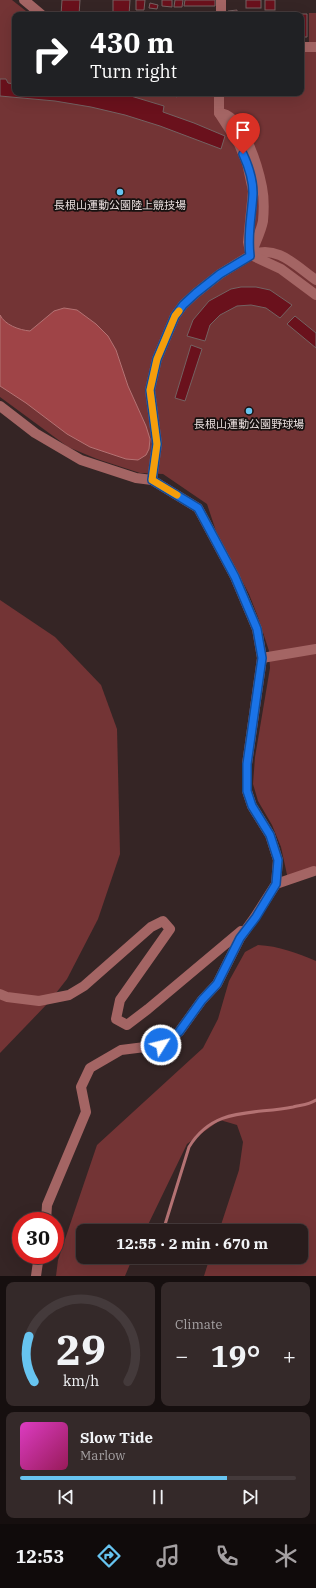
<!DOCTYPE html>
<meta charset="utf-8">
<style>
:root{--surface:#281c1c;--page:#342929;--text:#f1f3f6;--muted:#a5a1a3;--line:#443a3b;--accent:#67c4f0}
body{margin:0;font-family:"IBM Plex Serif","Noto Sans JP",serif;background:var(--page);color:var(--text);height:100vh;display:flex;flex-direction:column;font-size:15px;white-space:nowrap}
*{box-sizing:border-box;margin:0}
p{font-size:13px;color:var(--muted)}
.icon{flex:none;width:22px;height:22px;fill:none;stroke:currentColor;stroke-width:2;stroke-linecap:round;stroke-linejoin:round}
.map{position:relative;height:1276px;overflow:hidden}
.sheet{display:flex;flex-direction:column;gap:6px;padding:6px;background:#160f0f;flex:1}
.sheet>*{flex:none}
.hud{position:absolute;left:12px;top:12px;width:292px;height:84px;border-radius:8px;box-shadow:0 4px 16px #0002,0 0 0 1px var(--line);background:#202124;color:#fff;overflow:hidden}
.speed{position:absolute;left:12px;top:1212px;display:flex;gap:8px;font-size:20px;font-weight:700;text-align:center}
.speed>*{display:grid;place-content:center;width:52px;height:52px;border-radius:50%;background:var(--surface);box-shadow:0 4px 16px #0002,0 0 0 1px var(--line);line-height:1}
.speed .limit{border:6px solid #d22;background:#fff;color:#111}
.pin{position:absolute;display:grid;place-items:center;width:34px;height:34px;color:#fff;margin:-41px -17px;border-radius:50% 50% 50% 0;rotate:-45deg;box-shadow:0 0 4px #0007}
.pin .icon{rotate:45deg}
.me{position:absolute;width:44px;margin:-22px;rotate:54deg;stroke-linejoin:round;filter:drop-shadow(0 0 3px #0008)}
.turn{display:flex;align-items:center;gap:14px;height:84px;padding:0 12px;font-size:18px}
.turn .icon{width:52px;height:52px;stroke-width:2.5}
.turn b{display:block;font-size:28px;line-height:34px}
.big{font-size:30px;font-weight:700;line-height:1.1}
.sheet .widget{flex:1;display:flex;flex-direction:column;justify-content:center;gap:6px;min-width:0;padding:0 14px;border-radius:8px;background:var(--page)}
.sheet .dial{align-items:center;gap:0}
.dial svg{height:104px;overflow:visible;fill:none;stroke:var(--line);stroke-width:7;stroke-linecap:round;text-anchor:middle}
.dial text{fill:var(--text);stroke:none}
.song{display:flex;align-items:center;gap:12px}
.cover{width:48px;height:48px;border-radius:6px;background:linear-gradient(135deg,hsl(310 70% 55%),hsl(330 70% 35%))}
.played{height:4px;border-radius:2px;background:linear-gradient(90deg,var(--accent) 75%,var(--line) 75%)}
.keys{display:flex;justify-content:space-around;direction:ltr}
.heat{display:flex;justify-content:space-between;align-items:center;font-size:22px;direction:ltr}
.sheet .tiles{flex:1;display:grid;gap:6px;grid-template-columns:1fr 1fr}
.widget:last-child{grid-column:span 2}
.trip{position:absolute;left:76px;top:1224px;width:232px;height:40px;border-radius:8px;background:var(--surface);box-shadow:0 4px 16px #0002,0 0 0 1px var(--line);font-weight:700;line-height:40px;text-align:center}
.dock{display:flex;height:64px;justify-content:space-around;align-items:center;background:#100b0b;color:var(--muted)}
.dock .icon{width:28px;height:28px}
.dock .selected{color:var(--accent)}
.dock b{font-size:18px;color:var(--text)}
.map>svg:first-child{display:block}
.green{fill:#733435}
.water{fill:#9f4447;stroke:#b47273}
.lines{fill:none;stroke-linecap:round;stroke-linejoin:round}
.stream{stroke:#b47273;stroke-width:3}
.building{fill:#6a111c;stroke:#746262}
.minor{stroke:#a46564;stroke-width:10}
.route-casing{stroke:#114b97;stroke-width:10}
.route{stroke:#1a73e8;stroke-width:7}
.slow{stroke:#f59e0b;stroke-width:7}
.poi-dot{fill:#67c4f0;stroke:#171110;stroke-width:1.5}
.labels{text-anchor:middle;dominant-baseline:central;stroke-width:3.5;stroke-linejoin:round;paint-order:stroke}
.poi-label{font-size:11px;fill:#e6dcdb;stroke:#171110}
</style>
<div class="map">
<svg width="316" height="1276" viewBox="0 0 316 1276">
<rect width="100%" height="100%" fill="#352525"/>
<g class="green">
<path d="M0,0H12L31,15H15V93H301V51L316,52V873L289,884L281,847L272,825L258,801L253,784L255,757L270,668L269,651L258,617L249,594L216,531L207,504L163,474L140,473L97,459L68,447L0,397Z"/>
<rect x="309" y="13" width="7" height="29"/>
<path d="M0,600L55,637L101,685L117,729L120,854L98,919L67,979L49,1002L0,1053Z"/>
<path d="M258,945C279,946 297,953 316,961V1276H204L210,1257H301V1231H219L239,1170L243,1142L237,1125L220,1120L187,1144L145,1231H83V1257H133L125,1276H56L58,1260L97,1145L203,1048L218,1019L229,981L245,952Z"/>
</g>
<path class="water" d="M64,308L77,310L96,324L108,336L116,350L128,386L146,426L150,439L149,449L146,455L138,460L126,459L90,447L67,434L26,403L0,386V315C5,325 19,330 30,331L54,311Z"/>
<g class="lines">
<path class="stream" d="M163,1231L189,1147C214,1106 253,1115 293,1107C300,1105 309,1105 316,1100"/>
</g>
<g class="building">
<path d="M62,0H80L79,15H61Z"/>
<path d="M113,0H130L129,15H113Z"/>
<path d="M136,0H145L144,10H136Z"/>
<path d="M162,0H172V7L162,6Z"/>
<path d="M175,0H183L182,7H174Z"/>
<path d="M185,0H215V6H184Z"/>
<rect x="246" y="0" width="15" height="8"/>
<rect x="265" y="0" width="10" height="10"/>
<path d="M150,3L158,5L157,9L149,8Z"/>
<path d="M237,10V14L253,13V15H228V11Z"/>
<rect x="257" y="12" width="7" height="3"/>
<path d="M292,14H307V37H301V15Z"/>
<path d="M0,79H6L8,83L15,84V93H121L164,106L163,112L194,123L225,136L221,149L160,126L125,115L91,107L55,101L0,96Z"/>
<path d="M174,93H180V95L176,97Z"/>
<path d="M241,287H256L270,290L292,305L280,318L266,308L251,305L237,306L220,315L210,325L205,341L187,336L193,320L209,301L231,289Z"/>
<path d="M295,316L316,333V348L287,324Z"/>
<path d="M191,345L202,349L185,401L175,398Z"/>
</g>
<g class="lines">
<g class="minor">
<path d="M24,0L42,15"/>
<path d="M221,15V0"/>
<path d="M301,47H316"/>
<path d="M219,93V113L239,144L247,163L253,191L248,242L250,252"/>
<path d="M219,113C243,114 258,167 262,187C264,197 264,210 263,221C261,232 254,245 251,255C277,244 296,266 316,280"/>
<path d="M251,255L281,269L316,295"/>
<path d="M0,406L35,433L81,460L136,478L152,480L198,508L235,577L257,629L262,658L247,764V791L252,806L270,835L278,860L276,884L255,917L240,938L217,984L202,1000L179,1032L161,1045L121,1050L90,1068L81,1087L86,1112L47,1205L46,1221"/>
<path d="M152,480L157,444L150,390L157,359L175,316L183,305L196,293L220,274L251,255"/>
<path d="M262,658L316,649"/>
<path d="M276,884L314,871"/>
<path d="M0,994L7,997L39,1001L69,995L84,986L151,927L163,921L170,929L120,1000L116,1019L127,1025L148,1009L241,931"/>
<path d="M36,1276L39,1255"/>
</g>
</g>
<g class="lines">
<defs>
<path id="route" d="M161,1045L179,1032L202,1000L217,984L240,938L256,917L276,884L278,860L270,835L252,806L247,791V764L262,658L257,629L235,577L198,508L152,480L157,444L150,390L157,359L175,316L183,305L196,293L220,274L250,256C247,234 252,214 253,193C253,180 248,165 243,154"/>
</defs>
<use href="#route" class="route-casing"/>
<use href="#route" class="route"/>
<path class="slow" d="M177,495L152,480L157,444L150,390L157,359L175,316L179,311"/>
</g>
<g class="poi-dot">
<circle cx="120" cy="192" r="4"/>
<circle cx="249" cy="411" r="4"/>
</g>
<g class="labels">
<g class="poi-label">
<text x="120" y="205">長根山運動公園陸上競技場</text>
<text x="249" y="424">長根山運動公園野球場</text>
</g>
</g>
</svg>
<div class="speed"><div class="limit">30</div></div>
<div class="pin" style="left:243px;top:154px;background:#d93025"><svg class="icon" aria-label="arrive" viewBox="0 0 24 24"><path d="M6 21V4h12l-3 4 3 4H6"/></svg></div>
<svg class="me" style="left:161px;top:1045px" viewBox="-20 -20 40 40"><circle r="17" fill="#1a73e8" stroke="#fff" stroke-width="3"/><path d="M0-11L8 9 0 5-8 9z" fill="#fff"/></svg>
<div class="trip">12:55 · 2 min · 670 m</div>
<div class="hud">
<div class="turn"><svg class="icon" aria-label="right" viewBox="0 0 24 24"><path d="M7 20v-9h11M14 6l5 5-5 5"/></svg><div><b>430 m</b>Turn right</div></div>
</div>
</div>
<section class="sheet">
<div class="tiles">
<div class="widget dial"><svg viewBox="0 0 100 80">
<path d="M14 69A42 42 0 1 1 86 69"/>
<path d="M14 69A42 42 0 0 1 10 34" stroke="#67c4f0"/>
<text x="50" y="56" font-size="32" font-weight="700">29</text>
<text x="50" y="72" font-size="11">km/h</text>
</svg></div>
<div class="widget"><p>Climate</p>
<div class="heat"><a>−</a><b class="big">19°</b><a>+</a></div>
</div>
<div class="widget">
<div class="song"><i class="cover"></i><div><b>Slow Tide</b><p>Marlow</p></div></div>
<div class="played"></div>
<div class="keys"><svg class="icon" aria-label="previous" viewBox="0 0 24 24"><path d="M18 5L8 12l10 7zM5 5v14"/></svg><svg class="icon" aria-label="pause" viewBox="0 0 24 24"><path d="M8 5v14M16 5v14"/></svg><svg class="icon" aria-label="next" viewBox="0 0 24 24"><path d="M6 5l10 7-10 7zM19 5v14"/></svg></div>
</div>
</div>
</section>
<nav class="dock">
<b>12:53</b>
<svg class="icon selected" aria-label="directions" viewBox="0 0 24 24"><path d="M12 3l9 9-9 9-9-9zM9 14v-3h6M13 9l2 2-2 2"/></svg>
<svg class="icon" aria-label="music" viewBox="0 0 24 24"><path d="M9 18V5l10-2v13"/><circle cx="6" cy="18" r="3"/><circle cx="16" cy="16" r="3"/></svg>
<svg class="icon" aria-label="phone" viewBox="0 0 24 24"><path d="M5 4h4l2 5-3 2q2 4 5 5l2-3 5 2v4C11 20 4 13 5 4z"/></svg>
<svg class="icon" aria-label="climate" viewBox="0 0 24 24"><path d="M12 3v18M4 7l16 10M4 17L20 7"/></svg>
</nav>
